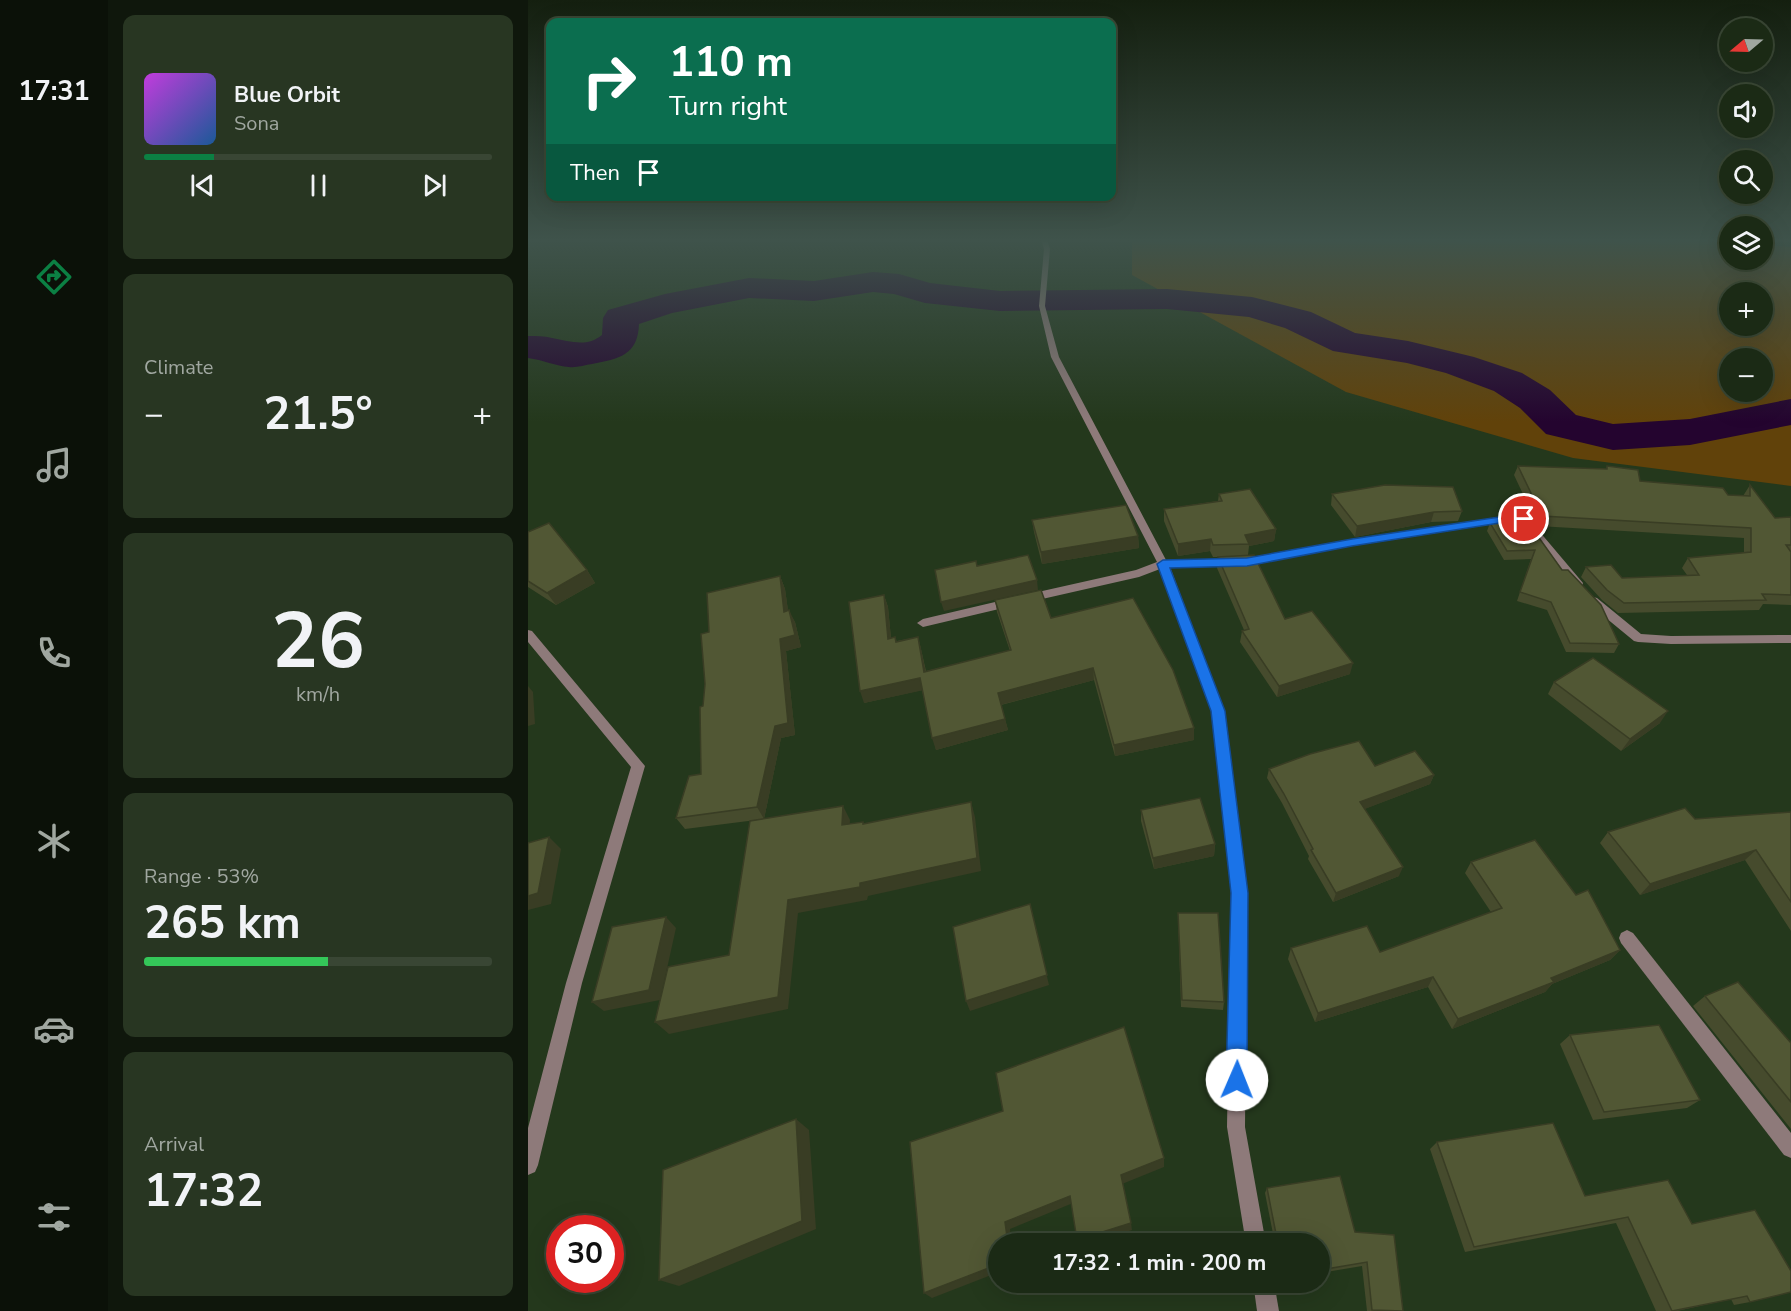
<!DOCTYPE html>
<meta charset="utf-8">
<style>
:root{--surface:#1b2a15;--page:#283622;--text:#f1f3f6;--muted:#a0a7a0;--line:#394634;--accent:#0b8043}
body{margin:0;font-family:"Nunito Sans",sans-serif;background:var(--page);color:var(--text);height:100vh;display:flex;flex-direction:column;font-size:22px;white-space:nowrap}
*{box-sizing:border-box;margin:0}
p{font-size:20px;color:var(--muted)}
.icon{flex:none;width:33px;height:33px;fill:none;stroke:currentColor;stroke-width:2;stroke-linecap:round;stroke-linejoin:round}
.map{position:relative;flex:1;overflow:hidden}
.side{display:flex;flex-direction:column;gap:15px;padding:15px;background:#0f170c;width:420px}
.side>*{flex:none}
.guide{position:absolute;left:18px;top:18px;width:570px;height:183px;border-radius:12px;box-shadow:0 6px 24px #0002,0 0 0 2px var(--line);background:#0b6e4f;color:#fff;overflow:hidden}
.needle{width:39px;rotate:251deg}
.tools{position:absolute;left:1191px;top:18px;display:grid;gap:12px}
.tools a{display:grid;place-items:center;width:54px;height:54px;border-radius:50%;background:var(--surface);box-shadow:0 6px 24px #0002,0 0 0 2px var(--line);font-size:30px}
.speed{position:absolute;left:18px;top:1215px;display:flex;gap:12px;font-size:30px;font-weight:700;text-align:center}
.speed>*{display:grid;place-content:center;width:78px;height:78px;border-radius:50%;background:var(--surface);box-shadow:0 6px 24px #0002,0 0 0 2px var(--line);line-height:1}
.speed .limit{border:9px solid #d22;background:#fff;color:#111}
.pin{position:absolute;display:grid;place-items:center;width:51px;height:51px;color:#fff;margin:-26px;border:3px solid #fff;border-radius:50%;box-shadow:0 2px 6px #0007}
.me{position:absolute;width:66px;margin:-33px;rotate:1deg;stroke-linejoin:round;filter:drop-shadow(0 0 4px #0008)}
.turn{display:flex;align-items:center;gap:21px;height:126px;padding:0 24px;font-size:27px}
.turn .icon{width:78px;height:78px;stroke-width:2.5}
.turn b{display:block;font-size:42px;line-height:51px}
.then{display:flex;align-items:center;height:57px;padding:0 24px;background:#0003;gap:12px;font-size:22px}
.big{font-size:45px;font-weight:700;line-height:1.1}
.side .widget{flex:1;display:flex;flex-direction:column;justify-content:center;gap:9px;min-width:0;padding:0 21px;border-radius:12px;background:var(--page)}
.side .dial{align-items:center;gap:0}
.dial b{font-size:78px;line-height:1}
.song{display:flex;align-items:center;gap:18px}
.cover{width:72px;height:72px;border-radius:9px;background:linear-gradient(135deg,hsl(290 70% 55%),hsl(210 70% 35%))}
.played{height:6px;border-radius:3px;background:linear-gradient(90deg,var(--accent) 20%,var(--line) 20%)}
.keys{display:flex;justify-content:space-around;direction:ltr}
.heat{display:flex;justify-content:space-between;align-items:center;font-size:33px;direction:ltr}
.charge{height:9px;border-radius:4px;background:linear-gradient(90deg,#34c759 53%,var(--line) 0)}
.trip{position:absolute;left:460px;top:1233px;width:342px;height:60px;border-radius:30px;background:var(--surface);box-shadow:0 6px 24px #0002,0 0 0 2px var(--line);font-weight:700;line-height:60px;text-align:center}
main{display:flex;flex:1;min-height:0}
.tab-bar{display:flex;flex-direction:column;width:108px;justify-content:space-around;align-items:center;background:#0b1108;color:var(--muted)}
.tab-bar .icon{width:42px;height:42px}
.tab-bar .current{color:var(--accent)}
.tab-bar b{font-size:27px;color:var(--text)}
.map>svg:first-child{display:block}
.green{fill:#61420a;fill-rule:evenodd}
.lines{fill:none;stroke-linecap:round;stroke-linejoin:round}
.river{fill:#24042f;fill-rule:evenodd}
.street{fill:#8e7a7a;fill-rule:evenodd}
.wall{fill:#464b2d}
.shaded-wall{fill:#393d24}
.building{fill:#515734;stroke:#393d24;stroke-width:1.5}
.route{fill:#1a73e8;stroke:#114b97;stroke-width:1.5}
</style>
<main>
<nav class="tab-bar">
<b>17:31</b>
<svg class="icon current" aria-label="directions" viewBox="0 0 24 24"><path d="M12 3l9 9-9 9-9-9zM9 14v-3h6M13 9l2 2-2 2"/></svg>
<svg class="icon" aria-label="music" viewBox="0 0 24 24"><path d="M9 18V5l10-2v13"/><circle cx="6" cy="18" r="3"/><circle cx="16" cy="16" r="3"/></svg>
<svg class="icon" aria-label="phone" viewBox="0 0 24 24"><path d="M5 4h4l2 5-3 2q2 4 5 5l2-3 5 2v4C11 20 4 13 5 4z"/></svg>
<svg class="icon" aria-label="climate" viewBox="0 0 24 24"><path d="M12 3v18M4 7l16 10M4 17L20 7"/></svg>
<svg class="icon" aria-label="car" viewBox="0 0 24 24"><path d="M5 17H2v-5l4-1 3-4h7l3 4 3 1v5h-3M9 17h6M6 11h13"/><circle cx="7" cy="17" r="2"/><circle cx="17" cy="17" r="2"/></svg>
<svg class="icon" aria-label="filters" viewBox="0 0 24 24"><path d="M4 7h16M4 17h16"/><circle cx="9" cy="7" r="2"/><circle cx="15" cy="17" r="2"/></svg>
</nav>
<section class="side">
<div class="widget">
<div class="song"><i class="cover"></i><div><b>Blue Orbit</b><p>Sona</p></div></div>
<div class="played"></div>
<div class="keys"><svg class="icon" aria-label="previous" viewBox="0 0 24 24"><path d="M18 5L8 12l10 7zM5 5v14"/></svg><svg class="icon" aria-label="pause" viewBox="0 0 24 24"><path d="M8 5v14M16 5v14"/></svg><svg class="icon" aria-label="next" viewBox="0 0 24 24"><path d="M6 5l10 7-10 7zM19 5v14"/></svg></div>
</div>
<div class="widget"><p>Climate</p>
<div class="heat"><a>−</a><b class="big">21.5°</b><a>+</a></div>
</div>
<div class="widget dial"><b>26</b><p>km/h</p></div>
<div class="widget"><p>Range · 53%</p><b class="big">265 km</b><div class="charge"></div></div>
<div class="widget"><p>Arrival</p><b class="big">17:32</b></div>
</section>
<div class="map">
<svg width="1263" height="1311" viewBox="0 0 1263 1311">
<rect width="100%" height="100%" fill="#24381c"/>
<path class="green" d="M604,239H1158L1201,242L1202,260H1234L1235,245L1263,247V486L1045,458L818,392L604,275ZM1202,292H1234V326H1202ZM1202,358H1234V392H1202Z"/>
<g class="lines">
<path class="river" d="M345,272L371,274L402,283L472,291L639,289L724,297L783,312L827,333L880,341L946,357L994,373L1022,390L1048,415L1085,424L1162,419L1263,399V425L1162,445L1085,450L1018,434L992,408L966,391L918,373L879,363L805,351L757,328L721,317L639,309L472,311L397,303L366,294L345,292L286,301L221,298L144,313L111,324C110,355 91,359 64,364C57,365 48,368 41,367C28,366 15,360 0,358V336C8,336 16,336 24,338C42,341 58,348 74,335L75,318L80,310L137,294L221,278L286,281Z"/>
<g class="street">
<path d="M513,239H519L522,249L517,306L531,357L638,560L719,559L824,540L978,516L1000,518L1055,583L1054,586H1046L993,523L978,522L824,546L719,565L642,567L696,711L719,893L717,1127L738,1244H718L699,1127L703,893L684,711L632,569L611,577L501,602L495,598L501,594L608,570L629,562L523,357L511,306L516,249Z"/>
<path d="M1065,597L1069,598L1113,634L1143,636L1263,635V643L1143,644L1110,642L1106,641L1061,604L1059,601L1061,598Z"/>
<path d="M484,598L490,602L488,605L395,627L389,623L395,619Z"/>
<path d="M0,630L4,631L117,766L54,983L10,1165L7,1172L0,1175V1128L38,983L103,767L0,642Z"/>
<path d="M1099,930L1105,933L1263,1133V1158L1256,1155L1093,943L1091,938L1093,933Z"/>
<path d="M725,1282H746L751,1311H729Z"/>
</g>
</g>
<g class="wall">
<path d="M990,466L1078,469L1079,466L1112,481L1200,495L1215,496L1222,485L1247,518L1263,517V605L1235,604L1231,610L1090,613L1074,600L1053,577L1058,567L1094,578L1159,575L1154,568L1160,558L1216,553V538L1010,526L986,475Z"/>
<path d="M691,494L748,529L746,541L721,546L720,555L757,619L822,674L749,697L712,642L714,631L716,630L689,568L690,557H685L682,551L650,556L636,521V509L690,501Z"/>
<path d="M804,494L934,511L930,521L903,522L827,537L803,505Z"/>
<path d="M504,520L610,536L611,548L514,564L506,532Z"/>
<path d="M999,521L1034,570L1091,644L1086,653L1038,652L1019,610L989,601L1003,559L976,560L959,531L962,523Z"/>
<path d="M0,532L59,570L67,583L28,605L0,587Z"/>
<path d="M252,576L257,589L260,611L267,622L273,647L258,651L267,735L253,738L236,819L157,829L148,818L173,774L175,706L177,684L181,632Z"/>
<path d="M356,595L360,607L363,638L369,641L390,637L393,649L398,671L482,651L469,612L467,600L523,618L666,728V740L587,756L566,680L473,705L480,730L408,750L394,690L336,703Z"/>
<path d="M1026,682L1132,723L1093,751L1020,694Z"/>
<path d="M847,766L906,775L902,784L836,809L871,876L805,902L780,859L781,856L754,803L739,778L741,769Z"/>
<path d="M613,810L687,844L686,856L626,869L613,821Z"/>
<path d="M1263,812V931L1217,860L1112,895L1072,843L1080,832L1167,819Z"/>
<path d="M943,862L1048,895L1092,950L1082,960L1024,984L1017,992L924,1029L900,987L787,1022L760,959L763,948L852,952L963,912L937,873Z"/>
<path d="M650,913L696,1002L695,1010L653,1007Z"/>
<path d="M1177,996L1263,1043V1129L1165,1006Z"/>
<path d="M1042,1035L1172,1100L1159,1108L1065,1120L1032,1044Z"/>
<path d="M909,1142L1057,1196L1164,1224L1227,1210L1222,1302L1206,1305L1203,1299L1149,1311H1128L1088,1223L937,1252L902,1149Z"/>
<path d="M739,1188L827,1232L875,1311H839L834,1266L792,1273V1244H747L737,1193Z"/>
</g>
<g class="shaded-wall">
<path d="M906,512L903,522L827,537L829,526Z"/>
<path d="M748,529L746,541L721,546L717,535Z"/>
<path d="M610,536L611,548L514,564L513,552Z"/>
<path d="M683,539L682,551L650,556V544Z"/>
<path d="M59,570L67,583L28,605L19,593Z"/>
<path d="M252,576L257,589L262,624L256,612Z"/>
<path d="M509,580L510,590L416,611L413,602Z"/>
<path d="M356,595L360,607L364,650L360,639Z"/>
<path d="M261,610L267,622L273,647L258,651L267,735L253,738L236,819L229,807L247,726L252,639Z"/>
<path d="M390,637L393,649L400,683L396,672Z"/>
<path d="M825,663L822,674L749,697L751,686Z"/>
<path d="M565,668L566,680L472,705L470,693Z"/>
<path d="M392,678L396,690L336,703L332,691Z"/>
<path d="M0,686L5,692L7,724L0,726Z"/>
<path d="M1140,711L1132,723L1093,751L1102,739Z"/>
<path d="M477,719L480,730L408,750L404,738Z"/>
<path d="M666,728V740L587,756L586,745Z"/>
<path d="M906,775L902,784L829,812L832,802Z"/>
<path d="M443,802L447,817L453,871L340,896L339,900L270,913L260,1009L141,1034L127,1022L260,900L332,883Z"/>
<path d="M315,806L322,820L321,839L314,825Z"/>
<path d="M21,837L33,849L23,904L0,910V896Z"/>
<path d="M687,844L686,856L626,869L625,858Z"/>
<path d="M1228,850L1217,860L1112,895L1122,884Z"/>
<path d="M875,867L871,876L805,902L808,893Z"/>
<path d="M502,904L521,985L442,1011L438,1001Z"/>
<path d="M138,917L148,928L132,1000L76,1011L64,1002Z"/>
<path d="M1092,950L1082,960L1024,984L1017,992L924,1029L930,1019L1023,978Z"/>
<path d="M905,977L900,987L787,1022L790,1013Z"/>
<path d="M268,1119L281,1130L288,1229L151,1286L131,1280Z"/>
<path d="M636,1158V1167L594,1184L593,1175Z"/>
<path d="M542,1196L545,1203L482,1229L484,1244H480L477,1222Z"/>
<path d="M603,1223L604,1230L562,1244H550L549,1240Z"/>
<path d="M471,1264V1272L404,1298L396,1293Z"/>
</g>
<g class="building">
<path d="M990,466L1079,469V466L1110,470L1112,481L1195,488L1200,495L1222,496V485L1247,518L1263,517V545H1258L1263,552V595L1234,594L1238,600L1096,603L1079,590L1058,567L1083,565L1094,578L1171,575L1160,558L1223,552V528L1014,516Z"/>
<path d="M857,485L925,487L934,511L906,512L829,526L804,494Z"/>
<path d="M722,489L748,529L717,535L721,544L685,545L683,539L650,544L636,509L694,501L691,494Z"/>
<path d="M598,505L610,536L513,552L504,520Z"/>
<path d="M999,521L1034,570H1040L1073,605L1091,644L1042,643L1023,602L992,592L1007,550L979,551L962,523Z"/>
<path d="M21,523L59,570L19,593L0,581V532Z"/>
<path d="M500,555L509,580L413,602L407,570L448,561L449,566Z"/>
<path d="M726,555L757,619L784,611L825,663L751,686L714,631L721,629L690,557Z"/>
<path d="M252,576L256,612L261,610L267,635L252,639L260,723L247,726L229,807L148,818L161,776L173,774L172,707L175,706L177,684L173,634L181,632L179,593Z"/>
<path d="M513,590L523,618L605,598L645,670L666,728L586,745L565,668L470,693L477,719L404,738L392,678L332,691L321,602L356,595L360,639L367,637L368,642L390,637L396,672L483,650L467,600Z"/>
<path d="M1065,658L1140,711L1102,739L1026,682Z"/>
<path d="M831,741L847,766L887,751L906,775L832,802L875,867L808,893L783,850L785,849L756,794L741,769L782,754Z"/>
<path d="M672,798L687,844L625,858L613,810Z"/>
<path d="M443,802L449,858L332,883V887L260,900L250,997L127,1022L140,967L201,955L222,821L315,806L314,825L335,822V824Z"/>
<path d="M1157,808L1167,819L1263,812V902L1228,850L1122,884L1080,832Z"/>
<path d="M21,837L10,893L0,896V843Z"/>
<path d="M1007,840L1048,895L1060,890L1092,950L1023,978L1026,982L930,1019L905,977L790,1013L763,948L839,926L852,952L974,908L943,862Z"/>
<path d="M502,904L519,975L438,1001L425,927Z"/>
<path d="M650,913H690L696,1002L654,1000Z"/>
<path d="M138,917L121,990L64,1002L84,927Z"/>
<path d="M1210,982L1263,1043V1102L1177,996Z"/>
<path d="M1131,1025L1172,1100L1076,1112L1042,1035Z"/>
<path d="M596,1027L636,1158L593,1175L603,1223L549,1240L542,1196L477,1222L480,1244H471V1264L396,1293L382,1142L475,1111L468,1073Z"/>
<path d="M268,1119L274,1221L131,1280L135,1170Z"/>
<path d="M1025,1123L1057,1196L1140,1180L1164,1224L1227,1210L1263,1271V1292L1222,1302L1219,1296L1144,1311L1100,1217L946,1247L909,1142Z"/>
<path d="M812,1176L827,1232L866,1235L875,1311L844,1310L839,1262L792,1270V1244H750L739,1188Z"/>
</g>
<linearGradient id="sky" x2="0" y2="1"><stop stop-color="#141f0f"/><stop offset="0.57" stop-color="#3f534b"/><stop offset="1" stop-color="#3f534b" stop-opacity="0"/></linearGradient>
<rect width="1263" height="422" fill="url(#sky)"/>
<path class="route" d="M978,516H996L1001,519L996,523L978,522L824,546L719,566L642,568L697,711L720,893L719,1080L716,1087L709,1090L701,1087L698,1080L703,893L683,711L629,564L635,560L719,558L824,539Z"/>
</svg>
<div class="tools">
<a><svg class="needle" viewBox="-14 -14 28 28"><path d="M0-13l5 13h-10z" fill="#e53935"/><path d="M0 13l5-13h-10z" fill="#a0a7a0"/></svg></a>
<a><svg class="icon" aria-label="sound" viewBox="0 0 24 24"><path d="M4 9h4l5-4v14l-5-4H4zM17 9q2 3 0 6"/></svg></a>
<a><svg class="icon" aria-label="search" viewBox="0 0 24 24"><circle cx="10" cy="10" r="6"/><path d="M15 15l6 6"/></svg></a>
<a><svg class="icon" aria-label="layers" viewBox="0 0 24 24"><path d="M12 4l9 5-9 5-9-5zM3 14l9 5 9-5"/></svg></a>
<a>+</a>
<a>−</a>
</div>
<div class="speed"><div class="limit">30</div></div>
<div class="pin" style="left:996px;top:519px;background:#d93025"><svg class="icon" aria-label="arrive" viewBox="0 0 24 24"><path d="M6 21V4h12l-3 4 3 4H6"/></svg></div>
<svg class="me" style="left:709px;top:1080px" viewBox="-20 -20 40 40"><circle r="19" fill="#fff"/><path d="M0-13L10 11 0 6-10 11z" fill="#1a73e8"/></svg>
<div class="trip">17:32 · 1 min · 200 m</div>
<div class="guide">
<div class="turn"><svg class="icon" aria-label="right" viewBox="0 0 24 24"><path d="M7 20v-9h11M14 6l5 5-5 5"/></svg><div><b>110 m</b>Turn right</div></div>
<div class="then">Then<svg class="icon" aria-label="arrive" viewBox="0 0 24 24"><path d="M6 21V4h12l-3 4 3 4H6"/></svg></div>
</div>
</div>
</main>
